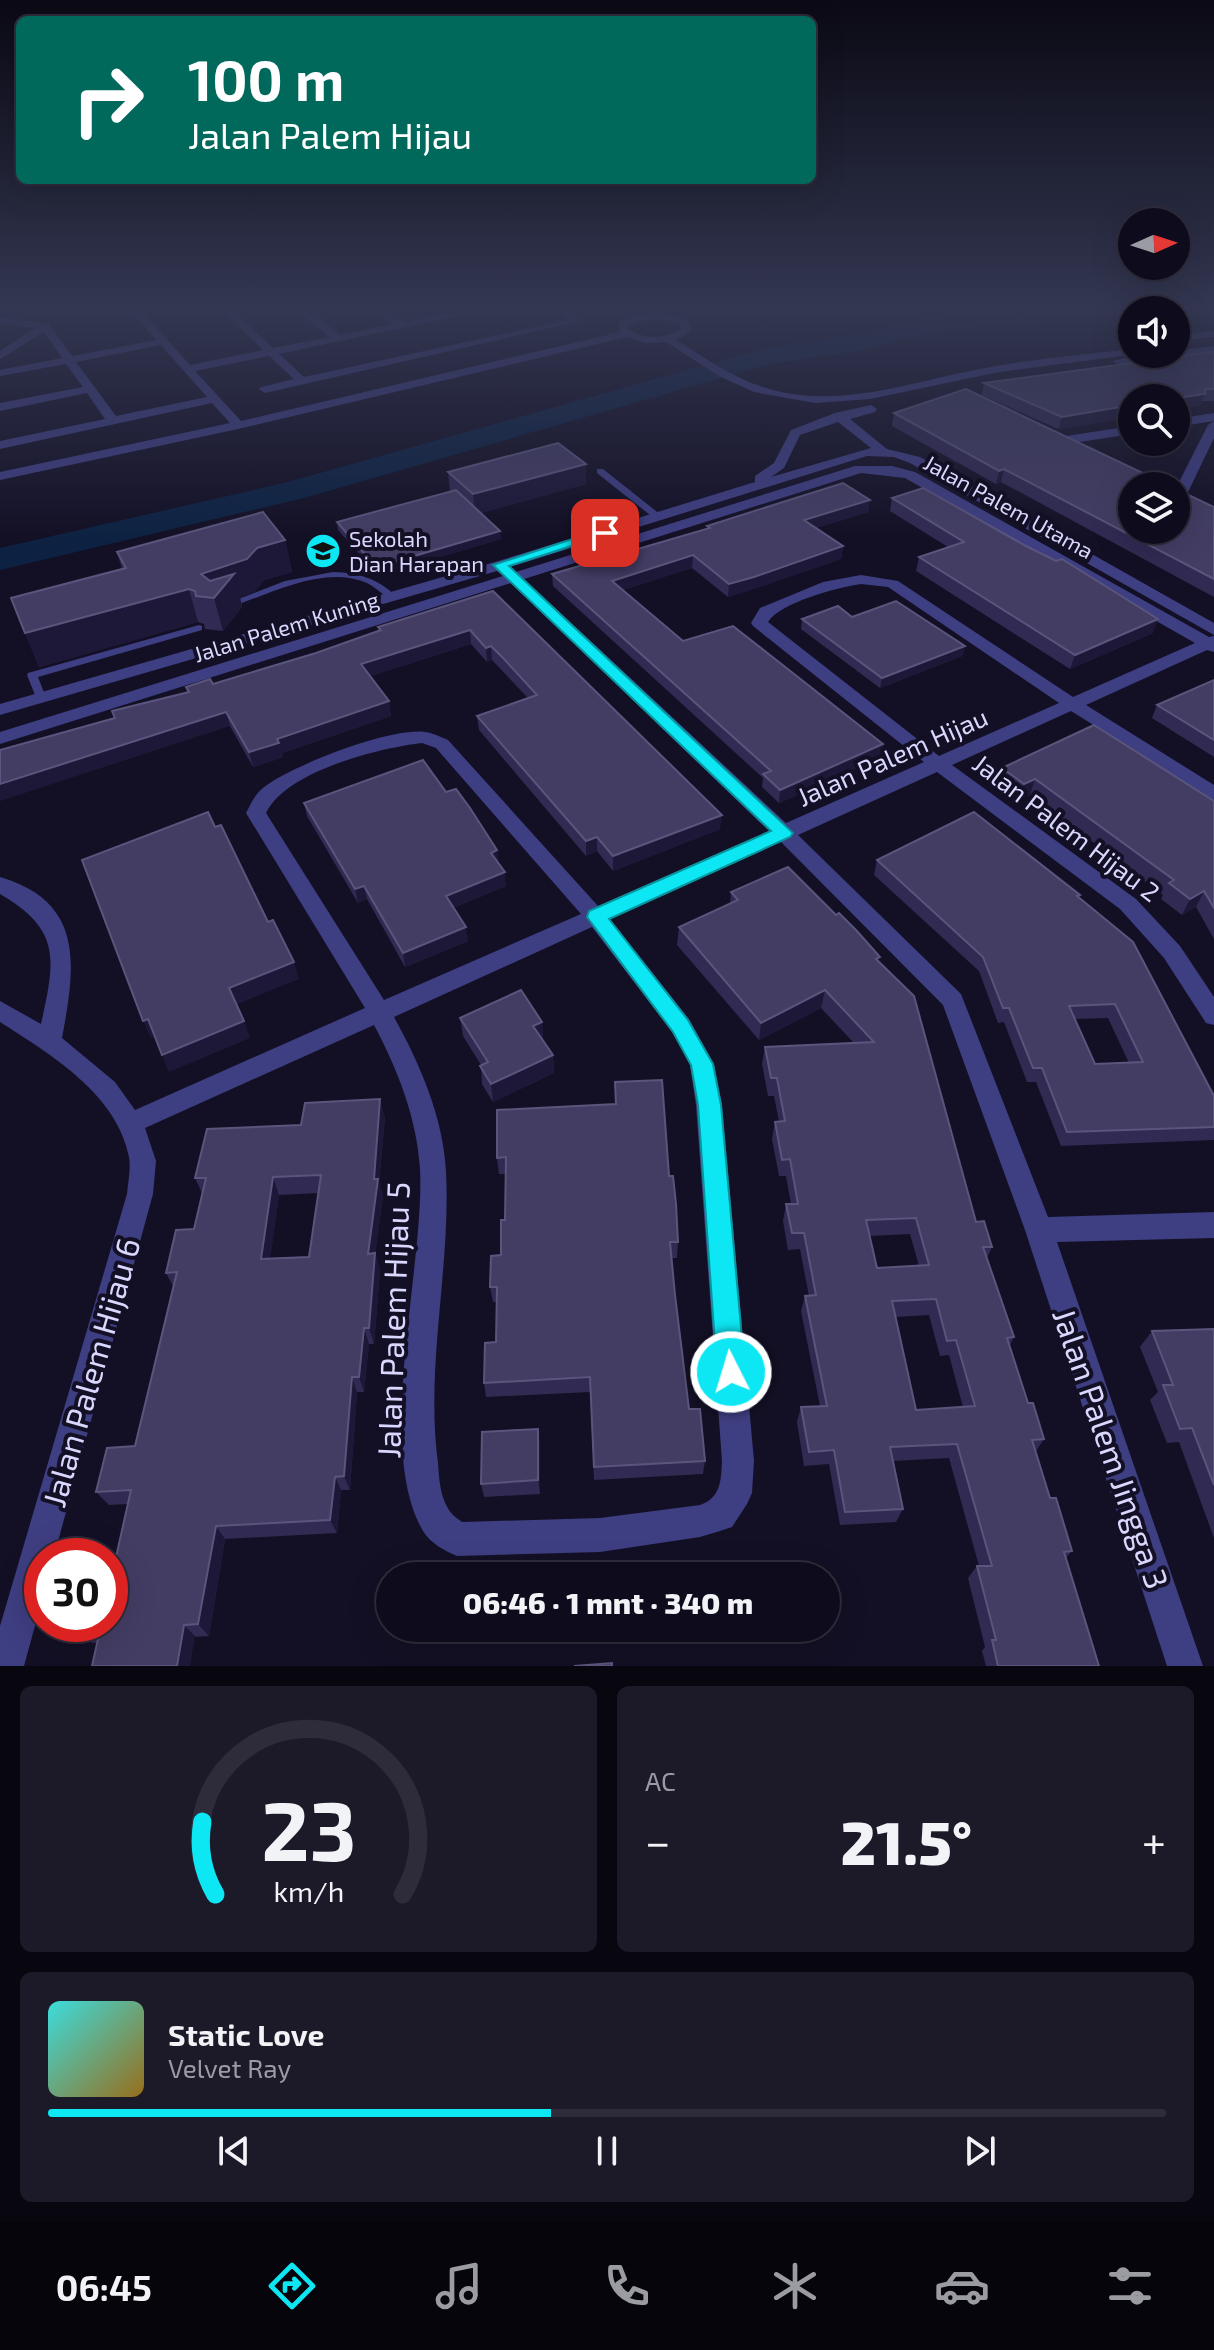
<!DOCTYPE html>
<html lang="id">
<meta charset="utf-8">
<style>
:root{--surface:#0e0c1c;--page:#1c1a29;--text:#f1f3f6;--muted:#9b9ba3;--line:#2e2c3b;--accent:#0de6f3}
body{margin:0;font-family:"Exo 2",sans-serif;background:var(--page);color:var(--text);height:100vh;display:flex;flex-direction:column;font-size:30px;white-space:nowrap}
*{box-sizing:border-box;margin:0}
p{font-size:26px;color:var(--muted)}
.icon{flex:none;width:44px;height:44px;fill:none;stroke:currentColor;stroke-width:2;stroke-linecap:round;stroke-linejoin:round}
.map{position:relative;height:1666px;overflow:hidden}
.drawer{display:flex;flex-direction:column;gap:20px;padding:20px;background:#08070f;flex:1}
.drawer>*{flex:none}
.top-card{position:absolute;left:16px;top:16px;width:800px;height:168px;border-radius:12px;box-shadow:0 8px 32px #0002,0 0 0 2px var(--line);background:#00695c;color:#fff;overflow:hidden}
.needle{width:52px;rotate:87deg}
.fabs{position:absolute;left:1118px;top:208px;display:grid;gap:16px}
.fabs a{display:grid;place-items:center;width:72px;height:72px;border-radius:50%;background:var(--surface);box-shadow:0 8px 32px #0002,0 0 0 2px var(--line);font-size:40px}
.speed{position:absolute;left:24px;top:1538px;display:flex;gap:16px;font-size:40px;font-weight:700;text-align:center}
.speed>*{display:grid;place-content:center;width:104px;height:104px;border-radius:50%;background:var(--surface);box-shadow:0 8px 32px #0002,0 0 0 2px var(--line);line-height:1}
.speed .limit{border:12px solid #d22;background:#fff;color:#111}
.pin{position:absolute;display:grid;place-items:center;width:68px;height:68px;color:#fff;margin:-34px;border-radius:16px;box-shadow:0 4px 12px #0006}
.me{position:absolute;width:88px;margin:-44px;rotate:355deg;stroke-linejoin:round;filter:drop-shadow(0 0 6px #0008)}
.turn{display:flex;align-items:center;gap:28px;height:168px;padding:0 40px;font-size:36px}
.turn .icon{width:104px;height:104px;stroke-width:2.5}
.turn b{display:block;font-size:56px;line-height:68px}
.big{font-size:60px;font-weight:800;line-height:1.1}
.drawer .tile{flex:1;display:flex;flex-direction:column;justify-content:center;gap:12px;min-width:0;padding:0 28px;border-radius:12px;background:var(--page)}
.drawer .dial{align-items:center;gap:0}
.dial svg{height:208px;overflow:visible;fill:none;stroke:var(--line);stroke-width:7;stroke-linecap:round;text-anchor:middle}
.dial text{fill:var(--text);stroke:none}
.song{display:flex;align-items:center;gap:24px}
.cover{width:96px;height:96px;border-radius:12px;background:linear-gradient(135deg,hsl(180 70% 55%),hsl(40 70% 35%))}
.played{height:8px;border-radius:4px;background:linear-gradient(90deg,var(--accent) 45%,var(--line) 45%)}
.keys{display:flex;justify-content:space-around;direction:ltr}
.heat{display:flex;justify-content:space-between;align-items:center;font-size:44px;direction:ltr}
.drawer .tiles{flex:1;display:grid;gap:20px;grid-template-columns:1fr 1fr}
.tile:last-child{grid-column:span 2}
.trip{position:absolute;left:376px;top:1562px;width:464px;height:80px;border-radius:40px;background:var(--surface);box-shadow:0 8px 32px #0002,0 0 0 2px var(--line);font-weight:800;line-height:80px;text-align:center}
.dock{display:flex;height:128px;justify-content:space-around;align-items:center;background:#06050b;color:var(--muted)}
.dock .icon{width:56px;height:56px}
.dock .current{color:var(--accent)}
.dock b{font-size:36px;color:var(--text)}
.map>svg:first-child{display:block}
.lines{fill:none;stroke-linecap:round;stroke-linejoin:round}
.river{fill:#0d2242;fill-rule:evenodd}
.lane{fill:#3e3e82;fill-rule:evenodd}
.street{fill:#3e3e82;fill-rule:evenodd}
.wall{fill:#312a52;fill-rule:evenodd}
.shaded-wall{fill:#1d1838}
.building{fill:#433d64;stroke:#5a557c;stroke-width:2;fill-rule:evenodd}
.route{fill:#0de6f3;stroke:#08969e;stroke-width:2}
.labels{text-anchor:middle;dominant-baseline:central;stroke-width:8;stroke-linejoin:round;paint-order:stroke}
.far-street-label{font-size:22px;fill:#d9d7fd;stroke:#131025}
.far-poi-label{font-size:22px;fill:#d9d7fd;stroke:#131025;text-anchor:start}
.street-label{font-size:26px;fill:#d9d7fd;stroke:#131025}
.near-street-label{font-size:32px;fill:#d9d7fd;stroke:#131025}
</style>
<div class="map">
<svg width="1214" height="1666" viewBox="0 0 1214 1666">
<rect width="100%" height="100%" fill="#131025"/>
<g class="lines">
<path class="river" d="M1034,308H1074L1070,313L1029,326L982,325L901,339L869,349L766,365L304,498L0,570V548L284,483L763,349L865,334L896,324L982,309Z"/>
<g class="lane">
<path d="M597,469H603L661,515V519H655L597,473Z"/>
<path d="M333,572C358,573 377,578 396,596L391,599L388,598C381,593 375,587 367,583C324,564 270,594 228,608H222L220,606L285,581Z"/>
<path d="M199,625L202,626V630L38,677L46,698L45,700H37L27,675L28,673Z"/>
</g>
<g class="street">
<path d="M128,308H139L190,365L263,350L219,308H230L273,348L329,337L295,308H307L340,335L393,324L371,308H383L404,322L474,308H495L279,354L304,377L568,320L553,308H565L581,321L265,393L259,389L261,387L294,379L269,356L195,371L241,421L620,332L618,323C642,311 662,313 688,320L692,331L676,340C711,362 745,386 786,393C851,405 916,381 980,369C1030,359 1081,355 1132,349V354H1136L999,372L870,399L815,403L754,392L719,376L666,342L645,343L627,337L238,429L0,480V472L230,423L212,403L0,449V441L105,419L87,393L0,411V403L83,387L66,364L0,376V370L62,358L44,332L0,359V351L35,328L0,323V317L49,324L72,356L156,340ZM662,319L679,324L681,330C663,339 644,340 627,328L638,321ZM161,345L207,397L116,416L76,362Z"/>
<path d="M1214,331V337L1176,341V335Z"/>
<path d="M1214,346V352L1118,364L1112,361L1147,354H1176V351Z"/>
<path d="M871,405L877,409L875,412L850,419L887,449L920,457L1214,623V635L910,463L894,457L867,456L510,567L516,572L855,466H892L915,472L1209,637L1214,636V652L1207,650L1086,705L1214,785V800L1071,711L952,765L1136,899L1180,946L1214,997V1025L1206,1023L1164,958L1120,909L937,772L798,835L961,994L1048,1217L1214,1212V1238L1057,1242L1203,1666H1167L1025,1230L943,1005L781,842L610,919L689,1019L714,1064L722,1105L754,1461L752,1493L747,1504L732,1527L720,1531L700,1537L600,1552L457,1556C445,1551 430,1543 423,1531C374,1446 425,1267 420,1169C417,1119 398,1070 374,1025L145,1128L156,1161L153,1194L54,1556H42V1600L24,1666H0V1626L127,1194C128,1182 131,1169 129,1157C117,1094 50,1054 0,1022V1001L41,1024C55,960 62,930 0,894V877C86,902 75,968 62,1038L115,1082L135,1110L365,1008L246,813C251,804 255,794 263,788C290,766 391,727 425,732C433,733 441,737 448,740L598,906L769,831L511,583L0,744V732L503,576L497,571L0,715V704L495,562L755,482V476L774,463L791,430L835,413ZM838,422L871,448L771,477L784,468L800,435ZM861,473L905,478L1195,643L1073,697L898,581L861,575L823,582L760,608L751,623L753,626L924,762L786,823L524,579ZM861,584L888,587L1059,703L939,756L768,622C779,603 839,587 861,584ZM422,743L436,748L581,914L384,1000L266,813C286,771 379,748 422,743ZM592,927L673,1033L690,1065L696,1105L722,1461C721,1480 721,1498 700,1505L600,1518L462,1522C458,1519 452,1515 449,1510C440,1497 439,1478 438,1463C425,1366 451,1268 446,1171C443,1117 420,1064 394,1017Z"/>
<path d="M1214,413V421L1176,427V419Z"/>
<path d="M1214,421V438L1188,492L1176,495V488L1208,425Z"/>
<path d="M1132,426V434L1066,444L1060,440L1066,436Z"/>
</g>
</g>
<g class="wall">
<path d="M1203,308H1214V322L1201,313Z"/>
<path d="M1214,352V401H1202L1200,405L1176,409V398H1132V417L1058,429L982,395L984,383Z"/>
<path d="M894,413L1214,507V597L1001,482L996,484L892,426Z"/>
<path d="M586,464V484L481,513L501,539L378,575L338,530L337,522L450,492L448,472Z"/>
<path d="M892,498L1153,633L1070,669L916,571L919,557L948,547L890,511Z"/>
<path d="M870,500L868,512L816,528L843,546L841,559L753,589L728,597L692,568L622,590L683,641L883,744L880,758L779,803L762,787L763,778L553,586L552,574L707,528V526Z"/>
<path d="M285,540L292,572L264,580L254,592L240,597L242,607L223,631L205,629L204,624L198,622L39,667L11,598L122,569L117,552Z"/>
<path d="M493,591L720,829L613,871L597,851L586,856L479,730L477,716L528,698L492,660L487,662L471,644L370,676L389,701L391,716L282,753L283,757L253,767L230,726L115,718L188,692L186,687L213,684L316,653L379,631L378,627Z"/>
<path d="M852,617L965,646L962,656L880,688L801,629L802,619Z"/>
<path d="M1214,680V757L1152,718L1157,705Z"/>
<path d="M1002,768L1214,801V939L1196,907L1182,915L1161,899L1163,895L1030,795L1019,800L997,784Z"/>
<path d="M304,803L499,863L506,886L453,908L468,941L405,967L367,899L358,903L307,816Z"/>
<path d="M877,860L1080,895L1079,898L1214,1096V1140L1061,1146L1036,1082H1027L1004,1022L998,1023L979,971L874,875ZM1108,1018L1129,1063L1095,1064L1075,1019Z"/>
<path d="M731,892L879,962L976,1222L992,1247L987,1258L1014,1337L1010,1345L1028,1403L1044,1439L1036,1451L1050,1498L1072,1551L1066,1558L1099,1666H986L982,1651L985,1647L968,1578L977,1566H979L949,1458L893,1461L903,1509L896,1522L840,1525L829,1464L804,1466L797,1422L801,1407L820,1406L801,1311L805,1296H809L800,1249L788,1250L783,1221L786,1204H791L786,1176H779L772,1139L775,1122L779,1121L774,1096H768L762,1064L765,1047L854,1043L821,1008L759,1040L677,945L679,927L730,904ZM910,1234L919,1266L877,1268L870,1236ZM929,1315L940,1356L949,1355L963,1407L916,1410L895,1317Z"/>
<path d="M460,1018L542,1022L543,1040L553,1055L554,1073L493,1102L482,1084L481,1065L463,1036Z"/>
<path d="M615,1082L669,1176L678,1242L677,1258H671L675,1295L689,1409L705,1461L703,1474L594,1480L590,1392L486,1397L484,1383L496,1342V1302H493L490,1287L501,1255L505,1220L506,1174H499L497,1158L615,1104Z"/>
<path d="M385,1117L379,1183L383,1196L375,1253L380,1270L374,1344H369L364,1392H357L350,1490H341L337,1533L225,1539L209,1636L92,1643L79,1632L114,1566L128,1504L109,1505L96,1492L135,1446L173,1286L166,1273L194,1229L202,1193L195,1178L301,1125ZM318,1193L309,1257L270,1258L279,1195Z"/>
<path d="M1214,1329V1538L1179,1442L1167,1443L1150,1400L1158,1392L1140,1347L1152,1331Z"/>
<path d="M540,1443V1494L484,1497L481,1484Z"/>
</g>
<g class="shaded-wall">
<path d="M1205,394L1200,405L1176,409V398Z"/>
<path d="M1132,405V417L1058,429L1062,417Z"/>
<path d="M586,464V484L475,515L473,494Z"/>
<path d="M1004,469L1001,482L996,484L999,471Z"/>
<path d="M870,500L868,512L803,532L804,520Z"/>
<path d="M500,531L501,539L378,575L376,567Z"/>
<path d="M285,540L292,572L264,580L254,592L240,597L242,607L223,631L214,598L201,574L257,548Z"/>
<path d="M843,546L841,559L753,589L728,597L729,584Z"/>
<path d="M693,555L692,568L612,594V581Z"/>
<path d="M189,589L198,622L39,667L25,633Z"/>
<path d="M1158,619L1153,633L1070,669L1075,655Z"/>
<path d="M470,630L471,644L363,678L361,664Z"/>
<path d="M491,646L492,660L487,662L486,648Z"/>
<path d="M965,646L962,656L880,688L882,678Z"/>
<path d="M389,701L391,716L282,753L283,757L253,767L249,752L277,739Z"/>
<path d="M226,712L230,726L0,801V784Z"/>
<path d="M883,744L880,758L779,803L780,790Z"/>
<path d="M1035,779L1030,795L1019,800L1024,784Z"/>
<path d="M722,815L720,829L613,871V856Z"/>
<path d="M597,837V851L586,856V841Z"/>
<path d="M497,850L499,864L491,853Z"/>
<path d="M505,872L506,886L448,910L446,896Z"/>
<path d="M364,886L367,899L358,903L355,889Z"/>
<path d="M1204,891L1196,907L1182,915L1190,899Z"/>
<path d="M466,927L468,941L405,967L403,953Z"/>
<path d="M294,962L299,979L235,1005L229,988Z"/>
<path d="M825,990L821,1008L759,1040L761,1023Z"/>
<path d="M148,1019L156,1036L151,1038L143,1021Z"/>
<path d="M244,1021L250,1038L169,1072L162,1055Z"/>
<path d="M542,1022L543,1040L535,1044L533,1026Z"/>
<path d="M553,1055L554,1073L493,1102L491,1084Z"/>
<path d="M380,1099L385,1117L379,1183L383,1196L373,1270L368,1254Z"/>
<path d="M273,1177L279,1195L268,1276L261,1259Z"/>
<path d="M375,1253L380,1270L374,1344L369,1328Z"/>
<path d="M364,1328L369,1344L364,1392L359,1377Z"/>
<path d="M352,1377L357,1392L350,1490L344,1476Z"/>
<path d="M538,1429L540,1443V1494L538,1480Z"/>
<path d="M335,1477L341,1490L337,1533L330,1520Z"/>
<path d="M216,1526L225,1539L209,1636L198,1624Z"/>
<path d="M184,1625L195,1636L190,1666H177Z"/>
</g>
<g class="building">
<path d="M1214,352V389H1205V394L1176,398H1132V405L1062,417L984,383Z"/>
<path d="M966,389L1170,486H1132V530H1176V489L1214,507V579L1004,469L999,471L894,413Z"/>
<path d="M558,443L586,464L473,494L448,472Z"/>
<path d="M843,483L870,500L804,520L843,546L754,577L729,584L693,555L612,581L683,641L733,626L883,744L780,790L763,774L771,771L552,574L710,528L707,526Z"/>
<path d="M923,488L1026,546L1056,561L1062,559L1158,619L1075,655L919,557L964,542L892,498Z"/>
<path d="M456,490L500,531L376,567L337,522Z"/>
<path d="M263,512L285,540L257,548L247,559L201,574L210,581L234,574L214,598L196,596L195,591L189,589L25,633L11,598L126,568L117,552Z"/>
<path d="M493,591L722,815L613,856L597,837L586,841L477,716L537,695L504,659L491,646L486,648L470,630L361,664L389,701L277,739L279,743L249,752L226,712L0,784V750L115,718L112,711L189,692L186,687L210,679L213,684L316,653L381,630L378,627Z"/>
<path d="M896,601L965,646L882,678L802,619L838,606L852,617Z"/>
<path d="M1214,680V740L1157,705Z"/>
<path d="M1094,725L1214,801V908L1204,891L1190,899L1169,883L1174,880L1035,779L1024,784L1002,768Z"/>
<path d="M423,760L446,792L456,789L470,808L497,850L491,853L505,872L446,896L466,927L403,953L364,886L355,889L304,803Z"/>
<path d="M208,812L215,827L221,825L268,922L273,920L294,962L229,988L244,1021L162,1055L148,1019L143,1021L82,860Z"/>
<path d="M974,812L1080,895L1077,896L1133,942L1214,1096V1127L1067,1132L1042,1068H1033L1009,1008H1003L983,957L877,860ZM1115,1004L1143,1062L1095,1064L1069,1006Z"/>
<path d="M788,867L836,915L839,913L856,930L880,957L876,959L914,996L976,1222L984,1221L992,1247H983L1014,1337L1007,1338L1028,1403H1033L1044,1439L1032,1440L1050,1498H1056L1072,1551L1064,1552L1099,1666H998L992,1640H996L977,1566H992L957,1444L890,1447L903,1509L845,1512L834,1450L809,1452L801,1407L827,1406L805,1296L816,1295L804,1233H792L786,1204H798L790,1159L782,1160L775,1122L785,1121L777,1078H771L765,1047L874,1042L825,990L761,1023L679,927L738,900L731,892ZM916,1218L929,1265L877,1268L866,1220ZM936,1299L947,1341L956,1340L975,1406L916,1410L892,1301Z"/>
<path d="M521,990L542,1022L533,1026L553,1055L491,1084L480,1066L488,1062L460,1018Z"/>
<path d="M662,1080L669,1176H673L676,1204L678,1242H670L675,1295L689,1409H700L705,1461L594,1467L590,1377L484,1383L485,1343L496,1342L497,1287H490L491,1256L501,1255V1220H505L506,1157L497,1158V1110L616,1104L615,1082Z"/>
<path d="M380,1099L374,1179H378L368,1254L375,1253L369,1328H364L359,1377H352L344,1476L335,1477L330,1520L216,1526L198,1624L184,1625L177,1666H92L100,1630L79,1632L80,1624H110V1566H114L131,1490L96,1492L107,1448L135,1446L177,1272L166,1273L176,1230L194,1229L206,1178H195L207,1129L301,1125L305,1103ZM321,1175L309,1257L261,1259L273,1177Z"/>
<path d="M1214,1329V1485L1192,1428L1180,1429L1163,1385H1173L1152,1331Z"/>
<path d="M538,1429V1480L481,1484L482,1432Z"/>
<path d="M612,1663V1666H574Z"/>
</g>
<linearGradient id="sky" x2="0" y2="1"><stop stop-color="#0a0914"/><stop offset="0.57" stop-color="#333751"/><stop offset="1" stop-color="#333751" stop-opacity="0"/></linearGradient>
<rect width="1214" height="541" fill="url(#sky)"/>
<path class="route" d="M600,530L612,533L509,566L793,833L790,837L609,919L688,1020L713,1064L721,1105L745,1372L741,1382L731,1386L721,1382L717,1372L698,1105L691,1065L673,1032L587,917L589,911L771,831L493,565Z"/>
<defs>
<symbol id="school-disc" viewBox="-11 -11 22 22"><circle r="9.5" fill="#0de6f3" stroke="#131025"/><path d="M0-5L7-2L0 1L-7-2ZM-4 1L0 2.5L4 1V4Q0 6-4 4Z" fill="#111"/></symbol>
</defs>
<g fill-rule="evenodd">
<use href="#school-disc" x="303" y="531" width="40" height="40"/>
</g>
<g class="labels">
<g class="far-street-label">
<text transform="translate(1009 506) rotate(29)">Jalan Palem Utama</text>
<text transform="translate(286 626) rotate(-17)">Jalan Palem Kuning</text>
</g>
<g class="far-poi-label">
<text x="349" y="538">Sekolah<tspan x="349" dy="25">Dian Harapan</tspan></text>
</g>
<g class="street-label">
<text transform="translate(892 756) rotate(-24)">Jalan Palem Hijau</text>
<text transform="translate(1067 827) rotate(37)">Jalan Palem Hijau 2</text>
</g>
<g class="near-street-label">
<text transform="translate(392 1320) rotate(-88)">Jalan Palem Hijau 5</text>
<text transform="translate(90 1372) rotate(-74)">Jalan Palem Hijau 6</text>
<text transform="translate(1112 1448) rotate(71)">Jalan Palem Jingga 3</text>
</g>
</g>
</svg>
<div class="fabs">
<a><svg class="needle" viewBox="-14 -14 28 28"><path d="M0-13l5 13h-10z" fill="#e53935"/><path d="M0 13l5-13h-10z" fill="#9b9ba3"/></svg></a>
<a><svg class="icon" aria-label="sound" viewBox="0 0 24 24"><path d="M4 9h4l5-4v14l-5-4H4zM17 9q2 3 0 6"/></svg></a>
<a><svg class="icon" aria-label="search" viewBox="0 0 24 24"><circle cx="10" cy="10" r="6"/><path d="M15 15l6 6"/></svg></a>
<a><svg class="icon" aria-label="layers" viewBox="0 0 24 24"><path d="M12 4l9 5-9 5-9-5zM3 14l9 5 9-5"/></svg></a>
</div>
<div class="speed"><div class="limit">30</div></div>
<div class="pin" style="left:605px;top:533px;background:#d93025"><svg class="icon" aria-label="arrive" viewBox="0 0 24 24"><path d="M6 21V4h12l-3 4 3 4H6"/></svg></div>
<svg class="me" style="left:731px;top:1372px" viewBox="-20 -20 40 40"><circle r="17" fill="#0de6f3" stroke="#fff" stroke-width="3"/><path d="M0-11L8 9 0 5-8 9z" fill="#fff"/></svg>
<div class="trip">06:46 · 1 mnt · 340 m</div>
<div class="top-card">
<div class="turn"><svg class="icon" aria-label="right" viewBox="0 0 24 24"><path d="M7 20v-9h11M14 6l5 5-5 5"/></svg><div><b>100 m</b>Jalan Palem Hijau</div></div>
</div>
</div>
<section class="drawer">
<div class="tiles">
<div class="tile dial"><svg viewBox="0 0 100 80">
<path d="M14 69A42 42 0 1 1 86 69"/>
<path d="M14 69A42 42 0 0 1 9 41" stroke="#0de6f3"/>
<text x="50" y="56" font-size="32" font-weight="700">23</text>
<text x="50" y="72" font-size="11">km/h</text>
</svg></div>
<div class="tile"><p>AC</p>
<div class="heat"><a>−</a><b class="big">21.5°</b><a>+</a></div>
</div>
<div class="tile">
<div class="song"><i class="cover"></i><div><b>Static Love</b><p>Velvet Ray</p></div></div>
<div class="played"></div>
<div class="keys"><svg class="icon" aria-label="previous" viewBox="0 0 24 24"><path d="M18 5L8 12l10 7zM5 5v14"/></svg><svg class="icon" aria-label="pause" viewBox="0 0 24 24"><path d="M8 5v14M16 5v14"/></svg><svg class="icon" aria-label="next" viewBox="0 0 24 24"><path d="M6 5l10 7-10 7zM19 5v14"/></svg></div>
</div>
</div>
</section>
<nav class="dock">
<b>06:45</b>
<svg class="icon current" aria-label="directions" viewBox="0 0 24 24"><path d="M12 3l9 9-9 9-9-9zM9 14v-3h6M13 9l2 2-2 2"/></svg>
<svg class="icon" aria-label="music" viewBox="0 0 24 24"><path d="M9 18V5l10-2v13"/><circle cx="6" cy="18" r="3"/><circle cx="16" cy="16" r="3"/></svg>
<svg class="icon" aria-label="phone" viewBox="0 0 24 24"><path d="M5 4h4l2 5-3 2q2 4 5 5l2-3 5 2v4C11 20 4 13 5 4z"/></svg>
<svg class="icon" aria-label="climate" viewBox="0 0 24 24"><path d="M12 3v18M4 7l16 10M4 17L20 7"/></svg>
<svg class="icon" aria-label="car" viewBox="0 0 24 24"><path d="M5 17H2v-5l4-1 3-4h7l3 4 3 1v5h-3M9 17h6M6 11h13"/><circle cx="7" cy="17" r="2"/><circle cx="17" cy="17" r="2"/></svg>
<svg class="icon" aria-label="filters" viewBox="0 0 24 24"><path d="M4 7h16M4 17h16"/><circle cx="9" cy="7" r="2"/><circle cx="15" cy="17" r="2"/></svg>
</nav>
